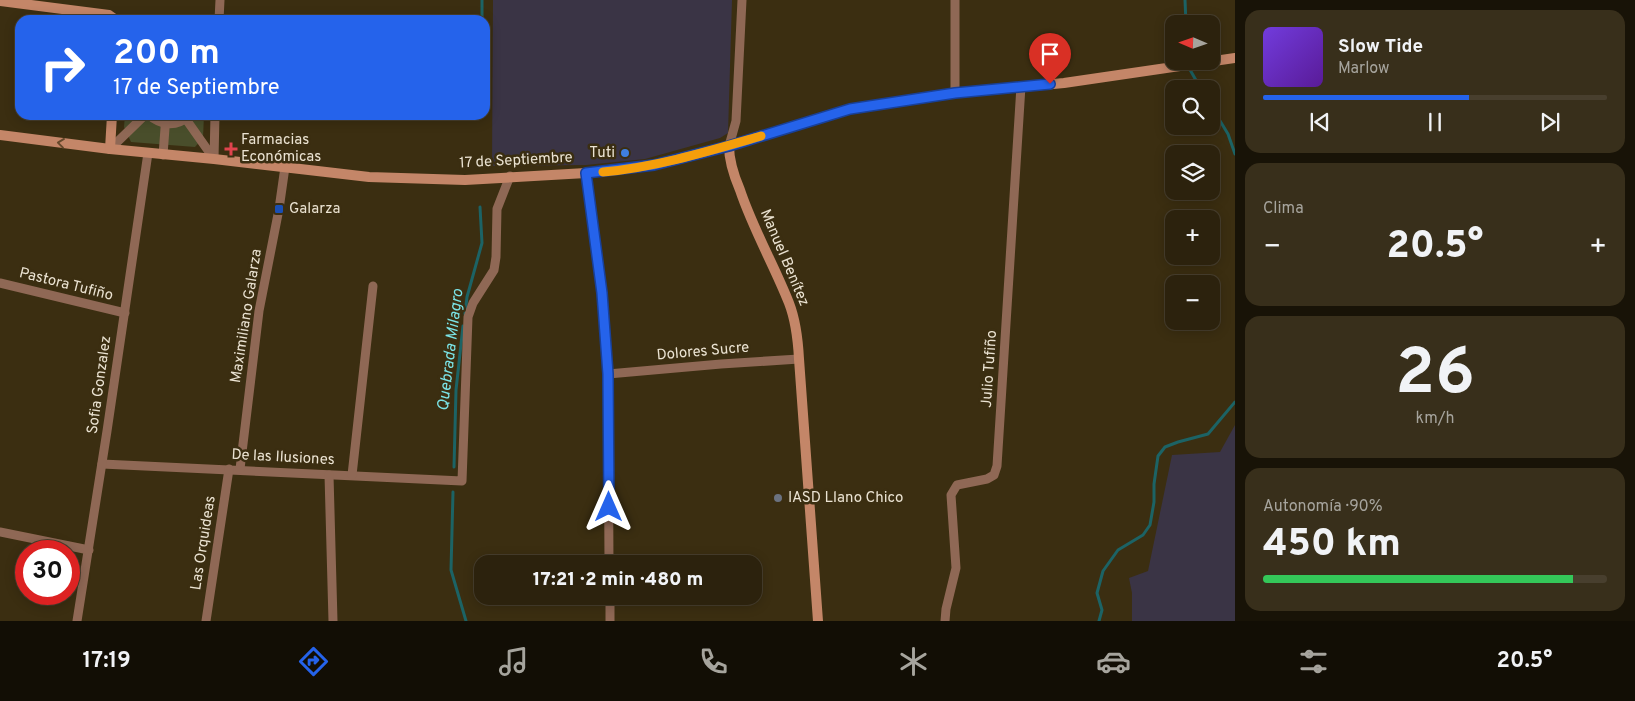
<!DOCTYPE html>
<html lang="es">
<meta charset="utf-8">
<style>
:root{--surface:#2c220d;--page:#382f1b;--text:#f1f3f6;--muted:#a6a49d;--line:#483f2e;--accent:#2563eb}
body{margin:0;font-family:Overpass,sans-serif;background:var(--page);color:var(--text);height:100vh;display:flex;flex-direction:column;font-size:19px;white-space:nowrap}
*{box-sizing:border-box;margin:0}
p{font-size:16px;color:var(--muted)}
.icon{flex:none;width:28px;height:28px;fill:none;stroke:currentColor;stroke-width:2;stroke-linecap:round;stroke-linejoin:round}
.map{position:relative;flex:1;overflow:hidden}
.panel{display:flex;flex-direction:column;gap:10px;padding:10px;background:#181307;width:400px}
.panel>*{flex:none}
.banner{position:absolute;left:15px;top:15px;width:475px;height:105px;border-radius:15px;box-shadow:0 2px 12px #0003,0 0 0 1px var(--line);background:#2563eb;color:#fff;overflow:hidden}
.needle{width:32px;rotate:272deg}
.buttons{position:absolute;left:1165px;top:15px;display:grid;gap:10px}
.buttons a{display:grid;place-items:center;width:55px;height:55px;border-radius:10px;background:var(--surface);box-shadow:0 2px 12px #0003,0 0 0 1px var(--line);font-size:25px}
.speed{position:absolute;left:15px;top:540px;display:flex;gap:10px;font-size:25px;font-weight:700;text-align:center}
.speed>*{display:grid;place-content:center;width:65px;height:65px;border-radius:50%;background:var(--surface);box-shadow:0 2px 12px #0003,0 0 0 1px var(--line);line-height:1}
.speed .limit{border:8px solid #d22;background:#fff;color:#111}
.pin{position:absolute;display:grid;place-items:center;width:42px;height:42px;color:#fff;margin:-51px -21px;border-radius:50% 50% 50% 0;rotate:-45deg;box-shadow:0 0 5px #0007}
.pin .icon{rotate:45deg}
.me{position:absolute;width:55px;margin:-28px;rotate:0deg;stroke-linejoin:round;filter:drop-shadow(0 0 4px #0008)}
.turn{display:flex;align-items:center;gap:18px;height:105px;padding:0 15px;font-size:22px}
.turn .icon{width:65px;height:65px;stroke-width:2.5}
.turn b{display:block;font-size:35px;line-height:42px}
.big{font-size:38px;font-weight:800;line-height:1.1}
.panel .tile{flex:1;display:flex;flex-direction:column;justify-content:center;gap:8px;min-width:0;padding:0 18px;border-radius:15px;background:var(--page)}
.panel .dial{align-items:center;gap:0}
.dial b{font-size:65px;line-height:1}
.song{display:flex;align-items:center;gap:15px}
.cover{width:60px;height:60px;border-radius:8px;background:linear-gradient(135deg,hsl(260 70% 55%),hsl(270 70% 35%))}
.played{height:5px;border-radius:2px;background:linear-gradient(90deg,var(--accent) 60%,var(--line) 60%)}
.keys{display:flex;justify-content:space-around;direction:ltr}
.heat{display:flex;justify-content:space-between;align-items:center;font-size:28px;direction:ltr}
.charge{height:8px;border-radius:4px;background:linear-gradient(90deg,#34c759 90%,var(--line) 0)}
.trip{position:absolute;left:474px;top:555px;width:288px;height:50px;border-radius:15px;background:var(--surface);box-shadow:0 2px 12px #0003,0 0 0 1px var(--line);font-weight:800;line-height:50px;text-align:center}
.tab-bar{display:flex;height:80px;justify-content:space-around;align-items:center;background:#120e05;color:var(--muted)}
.tab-bar .icon{width:35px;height:35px}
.tab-bar .current{color:var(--accent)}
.tab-bar b{font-size:22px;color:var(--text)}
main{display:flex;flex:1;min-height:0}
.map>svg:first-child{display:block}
.industrial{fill:#3a3445}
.green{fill:#494e2b}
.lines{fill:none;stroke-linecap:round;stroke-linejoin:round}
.stream{stroke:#1c6365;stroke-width:3}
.street{stroke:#8f6855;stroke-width:9}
.secondary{stroke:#c48668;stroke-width:10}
.oneway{stroke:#64482b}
.route-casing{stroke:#184099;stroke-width:12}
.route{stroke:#2563eb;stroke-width:9}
.slow{stroke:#f59e0b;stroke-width:9}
.health-dot{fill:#e0444e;stroke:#3b2e11;stroke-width:2}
.shop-dot{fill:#3f7fe0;stroke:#3b2e11;stroke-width:2}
.transit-dot{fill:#1a4fb4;stroke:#3b2e11;stroke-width:2}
.worship-dot{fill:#6b7280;stroke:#3b2e11;stroke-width:2}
.labels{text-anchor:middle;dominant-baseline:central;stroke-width:5;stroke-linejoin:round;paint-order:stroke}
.poi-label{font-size:15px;fill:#ebe3d2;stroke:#3b2e11;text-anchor:start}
.street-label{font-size:15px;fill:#ebe3d2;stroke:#3b2e11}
.water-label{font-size:16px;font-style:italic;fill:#7be4e7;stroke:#3b2e11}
</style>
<main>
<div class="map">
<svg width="1235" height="621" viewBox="0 0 1235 621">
<rect width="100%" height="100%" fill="#3b2e11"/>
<g class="industrial">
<path d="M493,0H732L728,133L720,138L645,159L586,165L492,166Z"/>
<path d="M1235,425V621H1132V593L1129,578L1148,571L1172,455L1220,452Z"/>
</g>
<path class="green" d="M125,115H204L203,138L195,147L131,142L124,127Z"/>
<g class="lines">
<g class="stream">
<path d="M1185,0L1186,24"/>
<path d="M482,20V0"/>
<path d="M1189,68L1201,89"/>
<path d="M1211,106L1228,134L1235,154"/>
<path d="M465,314L467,297L482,243L480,207"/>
<path d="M454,467L456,390L463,326"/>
<path d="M453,492L451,570L466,621"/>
<path d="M1099,621L1102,610L1097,593L1103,571L1118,550L1143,535L1150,525L1154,502V484L1158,456L1165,447L1178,442L1208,434L1235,402"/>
</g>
<g class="street">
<path d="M955,0V93"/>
<path d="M219,20L220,0"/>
<path d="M149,115C161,126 177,127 189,116"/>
<path d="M183,115L214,159"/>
<path d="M729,146L736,121L742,0"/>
<path d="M110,149L145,115"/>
<path d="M163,155L166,115"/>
<path d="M214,159L215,115"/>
<path d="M586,173L602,293L608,374L609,564"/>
<path d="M0,283L125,313"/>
<path d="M608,374L721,364L799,359"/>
<path d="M102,464L462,481L468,317L473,303L494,270L496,257L497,209L510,176"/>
<path d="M240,469L259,311L279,209L285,167"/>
<path d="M329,475L333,621"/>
<path d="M352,475L373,286"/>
<path d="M0,532L89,550"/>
<path d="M610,596V621"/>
<path d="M77,621L107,431L148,153"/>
<path d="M206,621L229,469"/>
<path d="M945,621L946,609L956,568L951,495L957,485L987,479L994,475L997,466L1021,86"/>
</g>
<g class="secondary">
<path d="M0,1L109,15L116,20"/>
<path d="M0,135L110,149L214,159L369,177L465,180L586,173L654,165L729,146L850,109L955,93L1064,83L1235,58"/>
<path d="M729,146C729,161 734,176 740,190C753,229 774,265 789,303C796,321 798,340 799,359L818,621"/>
<path d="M110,149L112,115"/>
</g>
</g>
<defs><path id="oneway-chevron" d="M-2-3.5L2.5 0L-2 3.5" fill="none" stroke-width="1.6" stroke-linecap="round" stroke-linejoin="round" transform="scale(1.25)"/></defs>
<use class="oneway" href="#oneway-chevron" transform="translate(61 143) rotate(-173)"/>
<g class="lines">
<defs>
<path id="route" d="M609,507L608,374L602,293L586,173L654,165L729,146L850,109L955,93L1050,84"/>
</defs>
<use href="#route" class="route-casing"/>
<use href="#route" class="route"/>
<path class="slow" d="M603,172C657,167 709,151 761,136"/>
</g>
<path class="health-dot" d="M228.5 141.5h5v5h5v5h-5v5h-5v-5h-5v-5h5z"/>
<circle class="shop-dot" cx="625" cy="153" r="5"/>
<rect class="transit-dot" x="274" y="204" width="10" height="10" rx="2.5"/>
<circle class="worship-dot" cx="778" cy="498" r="5"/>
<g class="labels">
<g class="poi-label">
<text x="241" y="140">Farmacias<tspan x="241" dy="17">Económicas</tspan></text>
<text x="615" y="153" text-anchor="end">Tuti</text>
<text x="289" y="209">Galarza</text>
<text x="788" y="498">IASD Llano Chico</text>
</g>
<g class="street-label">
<text transform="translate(516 161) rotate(-3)">17 de Septiembre</text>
<text transform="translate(784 258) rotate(67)">Manuel Benítez</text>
<text transform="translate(66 285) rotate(14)">Pastora Tufiño</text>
<text transform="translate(247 316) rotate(-81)">Maximiliano Galarza</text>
<text transform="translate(703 352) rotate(-5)">Dolores Sucre</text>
<text transform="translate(990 369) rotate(-86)">Julio Tufiño</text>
<text transform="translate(100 385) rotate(-82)">Sofia Gonzalez</text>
<text transform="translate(283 458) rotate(3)">De las Ilusiones</text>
<text transform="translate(204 543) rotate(-81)">Las Orquideas</text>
</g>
<g class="water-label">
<text transform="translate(451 350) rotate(-83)">Quebrada Milagro</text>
</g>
</g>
</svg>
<div class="buttons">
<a><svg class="needle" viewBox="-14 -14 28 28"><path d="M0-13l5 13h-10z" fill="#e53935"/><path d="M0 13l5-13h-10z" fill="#a6a49d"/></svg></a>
<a><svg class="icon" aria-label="search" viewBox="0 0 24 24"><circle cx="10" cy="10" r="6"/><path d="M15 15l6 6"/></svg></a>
<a><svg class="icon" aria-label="layers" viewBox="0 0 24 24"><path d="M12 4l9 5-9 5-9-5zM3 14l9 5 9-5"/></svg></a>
<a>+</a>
<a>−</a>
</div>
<div class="speed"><div class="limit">30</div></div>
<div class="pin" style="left:1050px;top:84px;background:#d93025"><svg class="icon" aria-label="arrive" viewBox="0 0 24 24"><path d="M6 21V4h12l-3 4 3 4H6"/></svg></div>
<svg class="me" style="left:609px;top:507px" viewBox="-20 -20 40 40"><path d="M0-17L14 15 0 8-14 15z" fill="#2563eb" stroke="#fff" stroke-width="4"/></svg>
<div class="trip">17:21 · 2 min · 480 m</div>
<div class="banner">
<div class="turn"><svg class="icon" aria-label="right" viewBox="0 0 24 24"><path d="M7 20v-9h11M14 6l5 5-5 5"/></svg><div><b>200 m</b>17 de Septiembre</div></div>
</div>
</div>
<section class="panel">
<div class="tile">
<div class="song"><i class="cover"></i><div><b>Slow Tide</b><p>Marlow</p></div></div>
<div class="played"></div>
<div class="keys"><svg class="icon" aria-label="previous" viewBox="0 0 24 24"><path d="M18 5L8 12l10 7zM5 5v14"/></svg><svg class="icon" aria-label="pause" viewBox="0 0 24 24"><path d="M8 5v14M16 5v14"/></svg><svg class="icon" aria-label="next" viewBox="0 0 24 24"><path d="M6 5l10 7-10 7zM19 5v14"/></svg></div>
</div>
<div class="tile"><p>Clima</p>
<div class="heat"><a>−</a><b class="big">20.5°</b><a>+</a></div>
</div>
<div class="tile dial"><b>26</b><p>km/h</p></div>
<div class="tile"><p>Autonomía · 90%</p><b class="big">450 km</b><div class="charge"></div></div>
</section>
</main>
<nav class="tab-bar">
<b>17:19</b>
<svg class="icon current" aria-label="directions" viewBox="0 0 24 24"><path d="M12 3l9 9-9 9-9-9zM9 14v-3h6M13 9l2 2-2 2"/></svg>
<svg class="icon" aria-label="music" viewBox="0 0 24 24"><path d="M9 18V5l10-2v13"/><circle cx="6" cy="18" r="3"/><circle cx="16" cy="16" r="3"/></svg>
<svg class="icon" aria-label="phone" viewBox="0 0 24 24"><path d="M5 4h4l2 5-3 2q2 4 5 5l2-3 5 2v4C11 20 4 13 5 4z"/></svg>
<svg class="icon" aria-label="climate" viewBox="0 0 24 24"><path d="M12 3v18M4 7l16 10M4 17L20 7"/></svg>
<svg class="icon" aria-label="car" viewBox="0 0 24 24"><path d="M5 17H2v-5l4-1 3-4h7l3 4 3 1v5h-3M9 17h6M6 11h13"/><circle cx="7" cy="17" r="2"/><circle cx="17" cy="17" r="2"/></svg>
<svg class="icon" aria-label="filters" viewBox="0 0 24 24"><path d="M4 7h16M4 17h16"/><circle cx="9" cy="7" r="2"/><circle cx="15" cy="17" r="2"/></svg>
<b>20.5°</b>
</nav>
